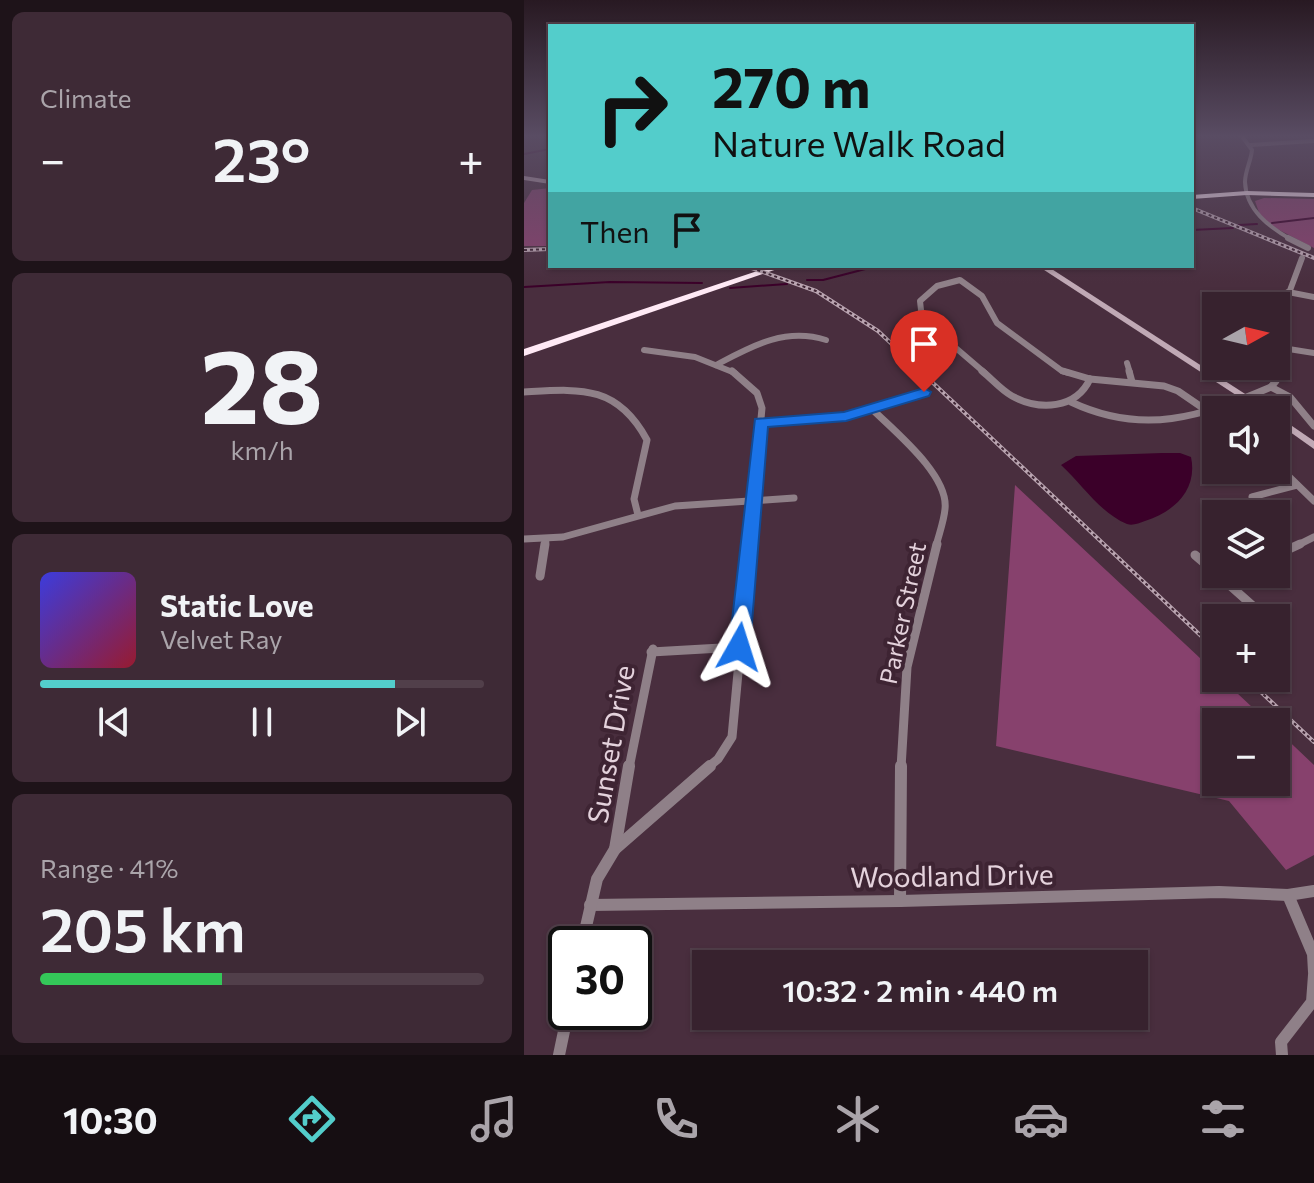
<!DOCTYPE html>
<meta charset="utf-8">
<style>
:root{--surface:#37222e;--page:#3e2a36;--text:#f1f3f6;--muted:#aaa4aa;--line:#513f4a;--accent:#53cdcb}
body{margin:0;font-family:Commissioner,sans-serif;background:var(--page);color:var(--text);height:100vh;display:flex;flex-direction:column;font-size:30px;white-space:nowrap}
*{box-sizing:border-box;margin:0}
p{font-size:26px;color:var(--muted)}
.icon{flex:none;width:44px;height:44px;fill:none;stroke:currentColor;stroke-width:2;stroke-linecap:round;stroke-linejoin:round}
.map{position:relative;flex:1;overflow:hidden}
.sheet{display:flex;flex-direction:column;gap:12px;padding:12px;background:#1e1319;width:524px}
.sheet>*{flex:none}
.hud{position:absolute;left:24px;top:24px;width:646px;height:244px;border-radius:0px;box-shadow:0 2px 6px #0004,0 0 0 2px var(--line);background:#53cdcb;color:#111;overflow:hidden}
.needle{width:52px;rotate:82deg}
.fabs{position:absolute;left:678px;top:292px;display:grid;gap:16px}
.fabs a{display:grid;place-items:center;width:88px;height:88px;border-radius:0px;background:var(--surface);box-shadow:0 2px 6px #0004,0 0 0 2px var(--line);font-size:40px}
.speed{position:absolute;left:24px;top:926px;display:flex;gap:16px;font-size:40px;font-weight:700;text-align:center}
.speed>*{display:grid;place-content:center;width:104px;height:104px;border-radius:50%;background:var(--surface);box-shadow:0 2px 6px #0004,0 0 0 2px var(--line);line-height:1}
.speed .limit{border:4px solid #111;border-radius:12px;background:#fff;color:#111}
.pin{position:absolute;display:grid;place-items:center;width:68px;height:68px;color:#fff;margin:-82px -34px;border-radius:50% 50% 50% 0;rotate:-45deg;box-shadow:0 0 8px #0007}
.pin .icon{rotate:45deg}
.me{position:absolute;width:88px;margin:-44px;rotate:6deg;stroke-linejoin:round;filter:drop-shadow(0 0 6px #0008)}
.turn{display:flex;align-items:center;gap:28px;height:168px;padding:0 32px;font-size:36px}
.turn .icon{width:104px;height:104px;stroke-width:2.5}
.turn b{display:block;font-size:56px;line-height:68px}
.then{display:flex;align-items:center;height:76px;padding:0 32px;background:#0003;gap:16px;font-size:30px}
.big{font-size:60px;font-weight:600;line-height:1.1}
.sheet .card{flex:1;display:flex;flex-direction:column;justify-content:center;gap:12px;min-width:0;padding:0 28px;border-radius:12px;background:var(--page)}
.sheet .dial{align-items:center;gap:0}
.dial b{font-size:104px;line-height:1}
.song{display:flex;align-items:center;gap:24px}
.cover{width:96px;height:96px;border-radius:12px;background:linear-gradient(135deg,hsl(240 70% 55%),hsl(350 70% 35%))}
.played{height:8px;border-radius:4px;background:linear-gradient(90deg,var(--accent) 80%,var(--line) 80%)}
.keys{display:flex;justify-content:space-around;direction:ltr}
.heat{display:flex;justify-content:space-between;align-items:center;font-size:44px;direction:ltr}
.charge{height:12px;border-radius:6px;background:linear-gradient(90deg,#34c759 41%,var(--line) 0)}
.trip{position:absolute;left:168px;top:950px;width:456px;height:80px;border-radius:0px;background:var(--surface);box-shadow:0 2px 6px #0004,0 0 0 2px var(--line);font-weight:600;line-height:80px;text-align:center}
.dock{display:flex;height:128px;justify-content:space-around;align-items:center;background:#160e12;color:var(--muted)}
.dock .icon{width:56px;height:56px}
.dock .on{color:var(--accent)}
.dock b{font-size:36px;color:var(--text)}
main{display:flex;flex:1;min-height:0}
.map>svg:first-child{display:block}
.green{fill:#87416d}
.water{fill:#3b0029}
.lines{fill:none;stroke-linecap:round;stroke-linejoin:round}
.stream{stroke:#3b0029;stroke-width:2}
.street-far4{stroke:#8f8088;stroke-width:4}
.street-far3{stroke:#8f8088;stroke-width:6}
.street-far2{stroke:#8f8088;stroke-width:7}
.street-far1{stroke:#8f8088;stroke-width:9}
.street{stroke:#8f8088;stroke-width:12}
.secondary{fill:#c0a9b5;fill-rule:evenodd}
.highway{fill:#ffe9f5;fill-rule:evenodd}
.rail-casing{stroke:#baa5b1;stroke-width:4}
.rail{stroke:#3e2433;stroke-width:2;stroke-dasharray:3;stroke-linecap:butt}
.route{fill:#1a73e8;stroke:#114b97;stroke-width:2}
.labels{text-anchor:middle;dominant-baseline:central;stroke-width:8;stroke-linejoin:round;paint-order:stroke}
.street-label{font-size:24px;fill:#e4d2dc;stroke:#3e2433}
.near-street-label{font-size:28px;fill:#e4d2dc;stroke:#3e2433}
</style>
<main>
<section class="sheet">
<div class="card"><p>Climate</p>
<div class="heat"><a>−</a><b class="big">23°</b><a>+</a></div>
</div>
<div class="card dial"><b>28</b><p>km/h</p></div>
<div class="card">
<div class="song"><i class="cover"></i><div><b>Static Love</b><p>Velvet Ray</p></div></div>
<div class="played"></div>
<div class="keys"><svg class="icon" aria-label="previous" viewBox="0 0 24 24"><path d="M18 5L8 12l10 7zM5 5v14"/></svg><svg class="icon" aria-label="pause" viewBox="0 0 24 24"><path d="M8 5v14M16 5v14"/></svg><svg class="icon" aria-label="next" viewBox="0 0 24 24"><path d="M6 5l10 7-10 7zM19 5v14"/></svg></div>
</div>
<div class="card"><p>Range · 41%</p><b class="big">205 km</b><div class="charge"></div></div>
</section>
<div class="map">
<svg width="790" height="1055" viewBox="0 0 790 1055">
<rect width="100%" height="100%" fill="#492e3e"/>
<g class="green">
<path d="M26,188V246H0V203L8,190Z"/>
<path d="M740,198L790,199V248L738,221L731,201Z"/>
<path d="M491,485L692,673V678H697L744,722H692V782H752V729L790,765V855L762,870L705,801L472,746Z"/>
</g>
<path class="water" d="M638,453H656L667,457C674,490 650,512 621,521C615,523 609,526 603,524C576,513 558,484 537,465L552,456Z"/>
<g class="lines">
<g class="stream">
<path d="M0,154L26,149"/>
<path d="M748,223L790,218"/>
<path d="M715,225L733,224"/>
<path d="M668,230L709,228"/>
<path d="M283,280H299L353,266"/>
<path d="M0,287L86,282L178,283"/>
<path d="M206,288L263,284"/>
</g>
<g class="street-far4">
<path d="M717,135L728,150C727,161 721,171 721,182C722,210 745,227 768,240"/>
<path d="M726,145L790,141"/>
</g>
<g class="street-far3">
<path d="M764,238L784,248"/>
<path d="M764,292L790,297"/>
<path d="M752,328L778,258"/>
<path d="M752,347L790,353"/>
<path d="M120,350L171,357L211,373"/>
<path d="M603,363L606,373"/>
<path d="M192,365C228,346 261,327 302,340"/>
<path d="M750,366L751,373"/>
<path d="M461,373L398,319L396,301L413,286L436,280L458,296L473,323L538,371L545,373"/>
</g>
<g class="street-far2">
<path d="M208,371L233,393L238,408L225,546"/>
<path d="M458,371C468,379 477,390 488,396C516,411 552,409 566,379"/>
<path d="M539,371L566,379"/>
<path d="M605,371L608,382"/>
<path d="M566,379L640,386L654,391L692,417"/>
<path d="M747,387L766,397L790,426"/>
<path d="M0,392C55,389 93,384 123,440L110,499L114,515"/>
<path d="M547,402C619,436 677,417 747,387L752,381L751,371"/>
<path d="M348,409C370,431 425,475 421,509C420,521 415,534 412,546"/>
<path d="M237,423L322,416L400,392"/>
<path d="M752,464L790,501"/>
<path d="M728,497L773,485"/>
<path d="M0,539L39,537L151,506L270,498"/>
<path d="M21,546L22,540"/>
<path d="M772,546L790,537"/>
</g>
<g class="street-far1">
<path d="M671,555L692,573"/>
<path d="M752,555L776,544"/>
<path d="M693,574L738,614"/>
<path d="M16,576L21,544"/>
<path d="M700,580L713,574"/>
<path d="M127,652L215,647"/>
<path d="M105,768L129,649"/>
<path d="M183,768L194,759L208,737L226,544"/>
<path d="M377,768L383,667L413,544"/>
</g>
<g class="street">
<path d="M91,849L186,766"/>
<path d="M764,895L789,954L790,972"/>
<path d="M376,901L377,766"/>
<path d="M66,905L376,901L695,892L764,895L790,891"/>
<path d="M58,944L73,879L91,849L105,766"/>
<path d="M35,1055L44,1012"/>
<path d="M758,1055L757,1042L788,1002L790,975"/>
</g>
<g class="secondary">
<path d="M0,176L26,180V184L0,180Z"/>
<path d="M514,266H523L746,410H735Z"/>
<path d="M752,415L790,441V449L752,422Z"/>
</g>
<g class="highway">
<path d="M723,191L790,193V197L723,195L668,199V195Z"/>
<path d="M248,266H262L0,356V349Z"/>
</g>
<defs>
<g id="rail">
<path d="M668,208L790,258"/>
<path d="M0,250L26,249"/>
<path d="M222,266L292,291L354,331L692,650"/>
<path d="M722,678L790,742"/>
</g>
</defs>
<use href="#rail" class="rail-casing"/>
<use href="#rail" class="rail"/>
</g>
<linearGradient id="sky" x2="0" y2="1"><stop stop-color="#281922"/><stop offset="0.48" stop-color="#594c63"/><stop offset="1" stop-color="#594c63" stop-opacity="0"/></linearGradient>
<rect width="790" height="283" fill="url(#sky)"/>
<path class="route" d="M400,388L407,392L405,396L322,421L244,427L226,647L223,652L215,655L208,652L205,647L231,419L320,412Z"/>
<g class="labels">
<g class="street-label">
<text transform="translate(378 613) rotate(-78)">Parker Street</text>
</g>
<g class="near-street-label">
<text transform="translate(86 744) rotate(-80)">Sunset Drive</text>
<text transform="translate(428 875) rotate(-1)">Woodland Drive</text>
</g>
</g>
</svg>
<div class="fabs">
<a><svg class="needle" viewBox="-14 -14 28 28"><path d="M0-13l5 13h-10z" fill="#e53935"/><path d="M0 13l5-13h-10z" fill="#aaa4aa"/></svg></a>
<a><svg class="icon" aria-label="sound" viewBox="0 0 24 24"><path d="M4 9h4l5-4v14l-5-4H4zM17 9q2 3 0 6"/></svg></a>
<a><svg class="icon" aria-label="layers" viewBox="0 0 24 24"><path d="M12 4l9 5-9 5-9-5zM3 14l9 5 9-5"/></svg></a>
<a>+</a>
<a>−</a>
</div>
<div class="speed"><div class="limit">30</div></div>
<div class="pin" style="left:400px;top:392px;background:#d93025"><svg class="icon" aria-label="arrive" viewBox="0 0 24 24"><path d="M6 21V4h12l-3 4 3 4H6"/></svg></div>
<svg class="me" style="left:215px;top:647px" viewBox="-20 -20 40 40"><path d="M0-17L14 15 0 8-14 15z" fill="#1a73e8" stroke="#fff" stroke-width="4"/></svg>
<div class="trip">10:32 · 2 min · 440 m</div>
<div class="hud">
<div class="turn"><svg class="icon" aria-label="right" viewBox="0 0 24 24"><path d="M7 20v-9h11M14 6l5 5-5 5"/></svg><div><b>270 m</b>Nature Walk Road</div></div>
<div class="then">Then<svg class="icon" aria-label="arrive" viewBox="0 0 24 24"><path d="M6 21V4h12l-3 4 3 4H6"/></svg></div>
</div>
</div>
</main>
<nav class="dock">
<b>10:30</b>
<svg class="icon on" aria-label="directions" viewBox="0 0 24 24"><path d="M12 3l9 9-9 9-9-9zM9 14v-3h6M13 9l2 2-2 2"/></svg>
<svg class="icon" aria-label="music" viewBox="0 0 24 24"><path d="M9 18V5l10-2v13"/><circle cx="6" cy="18" r="3"/><circle cx="16" cy="16" r="3"/></svg>
<svg class="icon" aria-label="phone" viewBox="0 0 24 24"><path d="M5 4h4l2 5-3 2q2 4 5 5l2-3 5 2v4C11 20 4 13 5 4z"/></svg>
<svg class="icon" aria-label="climate" viewBox="0 0 24 24"><path d="M12 3v18M4 7l16 10M4 17L20 7"/></svg>
<svg class="icon" aria-label="car" viewBox="0 0 24 24"><path d="M5 17H2v-5l4-1 3-4h7l3 4 3 1v5h-3M9 17h6M6 11h13"/><circle cx="7" cy="17" r="2"/><circle cx="17" cy="17" r="2"/></svg>
<svg class="icon" aria-label="filters" viewBox="0 0 24 24"><path d="M4 7h16M4 17h16"/><circle cx="9" cy="7" r="2"/><circle cx="15" cy="17" r="2"/></svg>
</nav>
